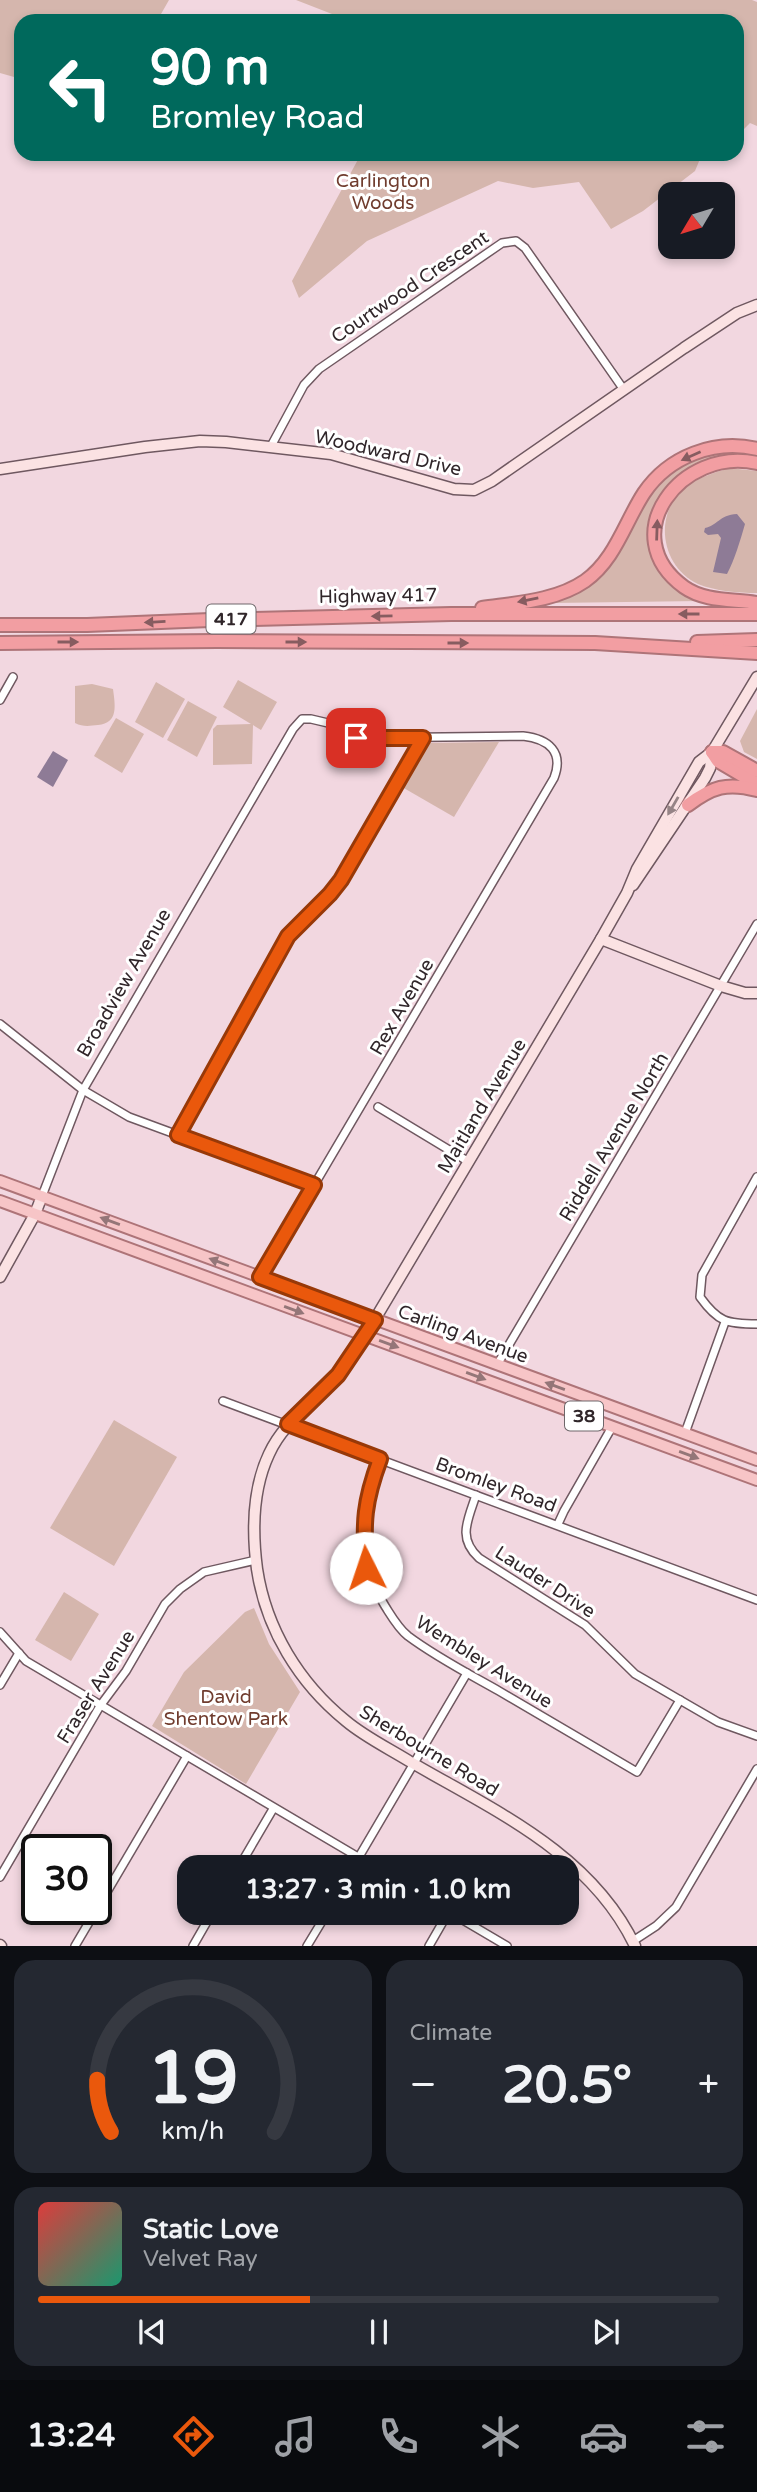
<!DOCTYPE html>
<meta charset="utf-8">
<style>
:root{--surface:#171b24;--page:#242831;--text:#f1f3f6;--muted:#9ea1a6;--line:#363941;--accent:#ea580c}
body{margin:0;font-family:"Varela Round",sans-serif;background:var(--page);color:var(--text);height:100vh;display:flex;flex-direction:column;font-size:26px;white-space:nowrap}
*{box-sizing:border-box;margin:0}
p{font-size:23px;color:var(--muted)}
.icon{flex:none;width:38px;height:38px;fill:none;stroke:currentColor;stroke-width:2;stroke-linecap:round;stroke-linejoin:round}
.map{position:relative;height:1946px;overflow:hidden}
.panel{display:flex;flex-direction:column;gap:14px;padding:14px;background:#0d0f14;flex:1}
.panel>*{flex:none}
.hud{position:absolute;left:14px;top:14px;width:730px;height:147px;border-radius:21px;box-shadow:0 4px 10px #0003;background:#00695c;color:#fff;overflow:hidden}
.needle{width:46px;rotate:232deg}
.buttons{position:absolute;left:658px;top:182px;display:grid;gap:14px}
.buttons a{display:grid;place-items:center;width:77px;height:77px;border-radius:14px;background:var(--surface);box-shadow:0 4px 10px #0003;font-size:35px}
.speed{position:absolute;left:21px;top:1834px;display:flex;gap:14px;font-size:35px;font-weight:700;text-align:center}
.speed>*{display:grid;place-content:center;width:91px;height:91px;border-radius:50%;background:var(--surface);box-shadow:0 4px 10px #0003;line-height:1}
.speed .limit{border:4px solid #111;border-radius:10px;background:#fff;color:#111}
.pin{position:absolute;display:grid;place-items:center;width:60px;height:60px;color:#fff;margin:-30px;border-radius:14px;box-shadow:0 4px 10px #0006}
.me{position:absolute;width:77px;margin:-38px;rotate:356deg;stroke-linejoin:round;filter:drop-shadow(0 0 5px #0008)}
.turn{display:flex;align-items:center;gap:24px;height:147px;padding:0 21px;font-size:32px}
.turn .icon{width:91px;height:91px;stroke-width:2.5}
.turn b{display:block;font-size:49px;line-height:60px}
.big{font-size:52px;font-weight:700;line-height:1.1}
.panel .widget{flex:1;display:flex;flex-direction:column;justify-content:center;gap:10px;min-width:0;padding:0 24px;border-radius:21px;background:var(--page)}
.panel .dial{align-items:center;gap:0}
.dial svg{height:182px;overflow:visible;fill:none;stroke:var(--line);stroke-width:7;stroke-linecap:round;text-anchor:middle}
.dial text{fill:var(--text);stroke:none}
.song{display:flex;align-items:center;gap:21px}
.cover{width:84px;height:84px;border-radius:10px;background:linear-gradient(135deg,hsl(0 70% 55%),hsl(160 70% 35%))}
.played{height:7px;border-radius:4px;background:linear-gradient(90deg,var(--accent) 40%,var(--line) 40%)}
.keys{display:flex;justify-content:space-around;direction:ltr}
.heat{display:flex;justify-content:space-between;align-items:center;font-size:38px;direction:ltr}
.panel .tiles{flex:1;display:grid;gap:14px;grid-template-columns:1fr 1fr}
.widget:last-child{grid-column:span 2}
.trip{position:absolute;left:177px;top:1855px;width:402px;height:70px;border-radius:21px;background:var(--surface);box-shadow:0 4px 10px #0003;font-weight:700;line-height:70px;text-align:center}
.dock{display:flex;height:112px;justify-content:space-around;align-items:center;background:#090b0e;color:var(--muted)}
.dock .icon{width:49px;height:49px}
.dock .active{color:var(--accent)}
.dock b{font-size:32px;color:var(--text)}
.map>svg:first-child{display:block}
.green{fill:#d5b6ad}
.water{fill:#8e7b96}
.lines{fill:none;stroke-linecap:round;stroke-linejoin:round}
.street-casing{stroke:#6f5860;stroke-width:10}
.secondary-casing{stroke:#6f5860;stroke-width:13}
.primary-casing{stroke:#ae7478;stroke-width:14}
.highway-casing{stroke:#ae7478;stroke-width:16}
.street{stroke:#fff;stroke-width:7}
.secondary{stroke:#fbe2e3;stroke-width:10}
.primary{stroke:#f7c5c7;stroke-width:10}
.highway{stroke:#f29ea2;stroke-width:12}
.oneway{fill:#875c60}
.oneway2{fill:#968486}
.oneway3{fill:#947678}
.route-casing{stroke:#983908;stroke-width:18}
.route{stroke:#ea580c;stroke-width:12}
.labels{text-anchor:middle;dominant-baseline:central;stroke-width:6;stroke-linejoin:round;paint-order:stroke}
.shield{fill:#fff;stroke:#6e676a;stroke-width:2}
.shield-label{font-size:18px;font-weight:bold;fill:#30262a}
.park-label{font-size:19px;fill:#703c2e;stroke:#fff}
.street-label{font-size:19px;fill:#30262a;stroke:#fff}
</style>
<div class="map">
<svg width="757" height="1946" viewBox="0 0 757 1946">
<rect width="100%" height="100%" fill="#f2d7e0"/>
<g class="green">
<path d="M0,0H169L157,21H21V79L0,73Z"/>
<path d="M296,0H752L757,2V126L750,123L737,136V21H350Z"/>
<path d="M361,154H702L695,171L643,211L611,229L579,182L533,188L498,181L367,241L299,298L292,281Z"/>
<path d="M757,452V460C740,463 695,468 682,475C669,481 656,500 653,513C650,528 655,565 665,577C674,588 688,594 700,601L552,603L551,601L583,589L594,580C623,535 654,463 713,453C727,450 743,452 757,452Z"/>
<path d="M729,468L757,471V593C738,593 715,591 698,584C661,567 653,515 684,488C697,478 713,473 729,468Z"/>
<path d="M238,680L277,702L261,730L253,725L252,764L213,765V729L217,725L251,724L223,707Z"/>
<path d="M156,682L185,699L163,738L135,722Z"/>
<path d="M92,684L113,689C115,705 119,723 98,725C89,726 83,727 75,723V686Z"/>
<path d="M188,701L217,717L197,757L167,740Z"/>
<path d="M757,709V759L744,752L740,741Z"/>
<path d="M116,718L144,734L122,773L94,756Z"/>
<path d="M499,742L454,817L402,787L430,743Z"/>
<path d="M114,1420L177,1457L114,1566L50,1528Z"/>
<path d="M64,1592L99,1614L71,1661L35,1640Z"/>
<path d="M254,1608L269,1644L300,1692L246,1784L152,1726L184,1672L245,1612Z"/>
</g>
<g class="water">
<path d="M737,514L745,524C740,541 735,559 727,574L713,572L721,538L718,534L708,535L704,532L705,528C717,526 719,515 737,514Z"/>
<path d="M53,751L68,760L53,787L37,777Z"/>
</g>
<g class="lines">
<defs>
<g id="street">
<path d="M270,448L304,385L319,369L502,243L516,241L525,248L624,390"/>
<path d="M0,700L13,677"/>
<path d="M0,1024L83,1090L129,1117L314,1185"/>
<path d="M378,1107L469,1162"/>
<path d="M178,1135L287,936L330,894L341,880L423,738"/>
<path d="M757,1177L702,1275L700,1297C718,1322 727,1324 757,1324"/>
<path d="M42,1196L83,1090L293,729L302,719H311L328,723L356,738L523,736C549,739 564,752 554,778L260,1277"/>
<path d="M497,1365L757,924"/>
<path d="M223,1401L757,1600"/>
<path d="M685,1433L725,1322"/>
<path d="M380,1459C361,1512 354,1556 385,1606C392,1617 398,1628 408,1636C436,1657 469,1674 499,1691C545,1718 591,1745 637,1772L680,1700"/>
<path d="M476,1495C468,1520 457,1538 479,1558L585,1625L635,1674L718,1722L757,1736"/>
<path d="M558,1524L564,1511L612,1427"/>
<path d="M0,1632L26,1661L375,1867"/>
<path d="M0,1685L19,1653"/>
<path d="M239,1867L273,1809"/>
<path d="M353,1867L467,1673"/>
<path d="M0,1877L100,1706L126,1671L165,1604L180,1589L204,1572L256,1560"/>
<path d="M451,1913L507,1946"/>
<path d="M633,1941L656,1926L676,1907L757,1769"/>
<path d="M75,1946L187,1756"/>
<path d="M193,1946L212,1913"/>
<path d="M307,1946L327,1913"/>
<path d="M429,1946L448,1913"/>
</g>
<g id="secondary">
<path d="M0,469L145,447L200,441L226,442L331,454L454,489L474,490L492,481L684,348L737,313L757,305"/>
<path d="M633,885L705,778L710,768L712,752"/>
<path d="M601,939L721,986L745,993H757"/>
<path d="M0,1277L35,1214L42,1196"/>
<path d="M0,1945L1,1946"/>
<path d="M635,1946C591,1853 493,1810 409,1761C388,1748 365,1737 346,1721C299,1683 266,1629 257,1569C252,1531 252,1490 269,1454C282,1425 306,1409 328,1387C342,1372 354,1353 365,1336L601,939L627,893L637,869L699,762L712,752L757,677"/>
</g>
<g id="primary">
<path d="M0,1181L757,1460"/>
<path d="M0,1201L757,1480"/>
</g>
<g id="highway">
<path d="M757,463C682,446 613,535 684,587C705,602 733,599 757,603"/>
<path d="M482,608C516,603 556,601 585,581C615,560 625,522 644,493C669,456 715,439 757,449"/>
<path d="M0,625H87L210,620L451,614H757"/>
<path d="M697,642L757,640"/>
<path d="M0,643L217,641L595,643L757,653"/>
<path d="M712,752L718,761L757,784"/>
<path d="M712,752H723L757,771"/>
<path d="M688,805C712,787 727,782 757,790"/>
</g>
</defs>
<use href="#street" class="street-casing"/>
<use href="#secondary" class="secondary-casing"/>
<use href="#primary" class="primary-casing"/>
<use href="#highway" class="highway-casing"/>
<use href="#street" class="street"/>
<use href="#secondary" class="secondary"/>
<use href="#primary" class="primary"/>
<use href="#highway" class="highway"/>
</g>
<defs><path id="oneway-solid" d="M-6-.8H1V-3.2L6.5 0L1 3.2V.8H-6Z" transform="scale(1.75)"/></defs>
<g class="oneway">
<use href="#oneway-solid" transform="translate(691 456) rotate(156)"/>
<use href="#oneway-solid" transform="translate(657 530) rotate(-88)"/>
<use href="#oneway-solid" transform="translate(528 600) rotate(169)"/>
<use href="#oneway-solid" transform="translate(689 614) rotate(180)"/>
<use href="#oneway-solid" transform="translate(382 616) rotate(179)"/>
<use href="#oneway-solid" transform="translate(155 622) rotate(177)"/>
<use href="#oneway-solid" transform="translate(68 642)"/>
<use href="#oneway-solid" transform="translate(296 642)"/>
<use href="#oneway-solid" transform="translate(458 643)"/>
</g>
<use class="oneway2" href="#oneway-solid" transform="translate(673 806) rotate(120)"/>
<g class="oneway3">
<use href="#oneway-solid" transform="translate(110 1221) rotate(-160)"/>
<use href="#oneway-solid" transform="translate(219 1262) rotate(-160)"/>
<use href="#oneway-solid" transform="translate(294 1310) rotate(20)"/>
<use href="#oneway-solid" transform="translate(389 1344) rotate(20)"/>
<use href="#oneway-solid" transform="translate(476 1376) rotate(20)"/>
<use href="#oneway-solid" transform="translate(555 1386) rotate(-160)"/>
<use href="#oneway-solid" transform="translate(689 1455) rotate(20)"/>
</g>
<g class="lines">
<defs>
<path id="route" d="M356,738H423L341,880L330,894L288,936L178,1135L314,1185L260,1277L375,1320L338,1375L288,1424L380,1459C364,1502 363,1522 366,1568"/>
</defs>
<use href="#route" class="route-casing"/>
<use href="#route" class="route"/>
</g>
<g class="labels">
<g class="shield">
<rect x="206.5" y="604.5" width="49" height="29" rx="5"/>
<rect x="565" y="1401.5" width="38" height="29" rx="5"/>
</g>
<g class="shield-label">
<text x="231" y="619">417</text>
<text x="584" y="1416">38</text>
</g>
<g class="park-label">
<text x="383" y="181">Carlington<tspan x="383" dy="22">Woods</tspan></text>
<text x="226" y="1697">David<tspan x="226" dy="22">Shentow Park</tspan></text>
</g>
<g class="street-label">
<text transform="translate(410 287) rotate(-34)">Courtwood Crescent</text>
<text transform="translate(388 453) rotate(13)">Woodward Drive</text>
<text transform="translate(378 596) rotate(-1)">Highway 417</text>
<text transform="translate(124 983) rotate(-60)">Broadview Avenue</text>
<text transform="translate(402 1007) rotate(-60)">Rex Avenue</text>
<text transform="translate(482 1106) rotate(-59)">Maitland Avenue</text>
<text transform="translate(614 1137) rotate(-59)">Riddell Avenue North</text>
<text transform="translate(463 1334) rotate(20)">Carling Avenue</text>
<text transform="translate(496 1485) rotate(20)">Bromley Road</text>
<text transform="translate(545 1582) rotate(33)">Lauder Drive</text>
<text transform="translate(484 1662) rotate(32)">Wembley Avenue</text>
<text transform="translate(96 1687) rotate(-58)">Fraser Avenue</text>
<text transform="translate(429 1751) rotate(31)">Sherbourne Road</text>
</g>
</g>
</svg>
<div class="buttons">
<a><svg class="needle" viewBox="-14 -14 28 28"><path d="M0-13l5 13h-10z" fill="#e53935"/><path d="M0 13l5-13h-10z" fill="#9ea1a6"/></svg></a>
</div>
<div class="speed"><div class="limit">30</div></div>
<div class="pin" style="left:356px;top:738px;background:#d93025"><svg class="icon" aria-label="arrive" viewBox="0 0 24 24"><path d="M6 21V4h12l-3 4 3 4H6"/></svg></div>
<svg class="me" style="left:366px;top:1568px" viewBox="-20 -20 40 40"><circle r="19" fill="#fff"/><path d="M0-13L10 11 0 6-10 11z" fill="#ea580c"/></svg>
<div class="trip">13:27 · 3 min · 1.0 km</div>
<div class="hud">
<div class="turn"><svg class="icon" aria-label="left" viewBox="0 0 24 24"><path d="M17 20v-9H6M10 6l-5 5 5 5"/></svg><div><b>90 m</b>Bromley Road</div></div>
</div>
</div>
<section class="panel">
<div class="tiles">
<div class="widget dial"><svg viewBox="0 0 100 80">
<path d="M14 69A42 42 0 1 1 86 69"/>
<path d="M14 69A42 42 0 0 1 8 46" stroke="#ea580c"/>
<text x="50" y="56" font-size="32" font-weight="700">19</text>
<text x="50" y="72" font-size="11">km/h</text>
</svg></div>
<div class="widget"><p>Climate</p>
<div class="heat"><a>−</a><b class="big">20.5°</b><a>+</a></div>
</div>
<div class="widget">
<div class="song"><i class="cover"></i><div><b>Static Love</b><p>Velvet Ray</p></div></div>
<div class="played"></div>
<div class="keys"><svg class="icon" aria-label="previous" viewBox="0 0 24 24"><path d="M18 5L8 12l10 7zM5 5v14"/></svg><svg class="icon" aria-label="pause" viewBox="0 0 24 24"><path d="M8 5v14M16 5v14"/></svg><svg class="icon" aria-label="next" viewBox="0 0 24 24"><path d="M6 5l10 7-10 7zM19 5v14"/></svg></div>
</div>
</div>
</section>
<nav class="dock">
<b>13:24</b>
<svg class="icon active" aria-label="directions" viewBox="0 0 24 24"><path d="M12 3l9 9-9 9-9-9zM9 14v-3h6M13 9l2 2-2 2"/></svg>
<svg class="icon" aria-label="music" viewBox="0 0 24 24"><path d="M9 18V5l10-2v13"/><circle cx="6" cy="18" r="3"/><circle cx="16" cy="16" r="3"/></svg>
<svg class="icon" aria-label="phone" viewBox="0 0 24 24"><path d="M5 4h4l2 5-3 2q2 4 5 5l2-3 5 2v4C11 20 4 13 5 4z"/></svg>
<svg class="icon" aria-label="climate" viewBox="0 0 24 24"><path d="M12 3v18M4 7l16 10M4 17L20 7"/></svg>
<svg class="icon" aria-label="car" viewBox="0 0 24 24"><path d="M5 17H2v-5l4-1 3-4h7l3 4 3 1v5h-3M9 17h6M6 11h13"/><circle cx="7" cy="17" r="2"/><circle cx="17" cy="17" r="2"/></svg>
<svg class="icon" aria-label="filters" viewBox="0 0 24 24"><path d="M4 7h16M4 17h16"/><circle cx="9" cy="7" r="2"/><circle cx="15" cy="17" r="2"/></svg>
</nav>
